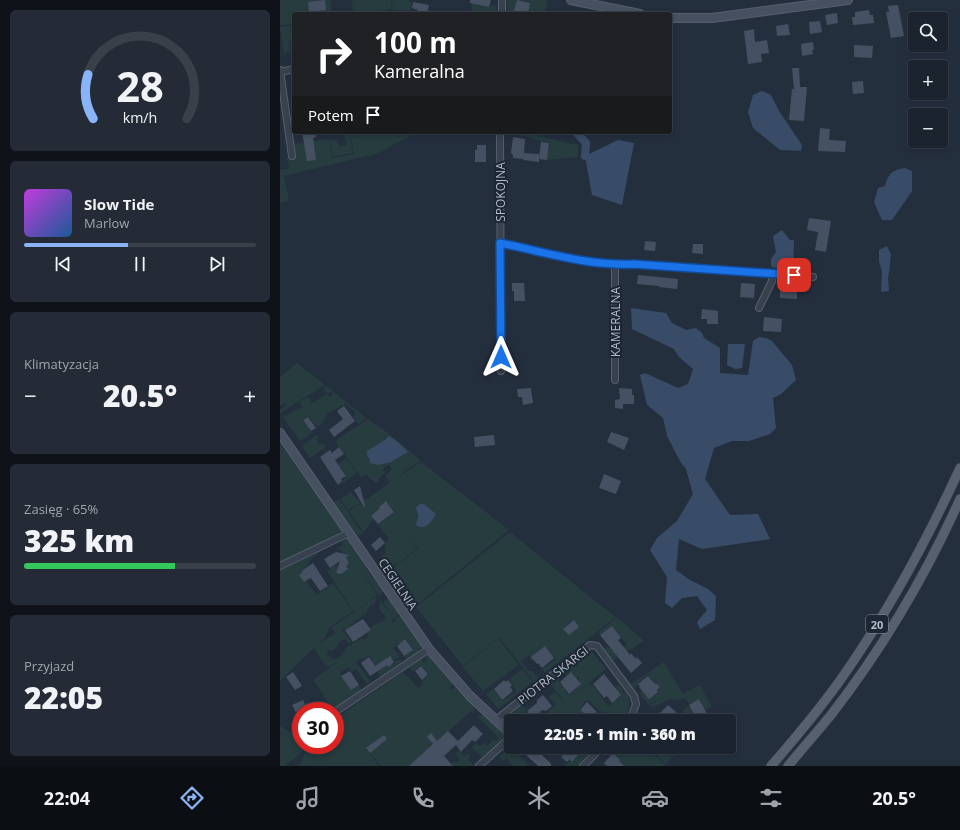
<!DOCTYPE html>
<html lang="pl">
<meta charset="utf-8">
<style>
:root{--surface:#1b232e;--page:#242b36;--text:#f1f3f6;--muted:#a0a4aa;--line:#39404a;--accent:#8ab4f8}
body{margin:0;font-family:"Open Sans",sans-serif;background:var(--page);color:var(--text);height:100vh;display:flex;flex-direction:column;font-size:15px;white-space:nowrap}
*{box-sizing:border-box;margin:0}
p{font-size:13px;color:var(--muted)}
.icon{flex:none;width:22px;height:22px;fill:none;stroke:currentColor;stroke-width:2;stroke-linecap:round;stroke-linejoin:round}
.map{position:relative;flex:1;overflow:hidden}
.drawer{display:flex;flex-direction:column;gap:10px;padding:10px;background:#0f1319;width:280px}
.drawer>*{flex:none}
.banner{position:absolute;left:12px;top:12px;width:380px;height:122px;border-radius:4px;box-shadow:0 2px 6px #0003,0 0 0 1px var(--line);background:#202124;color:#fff;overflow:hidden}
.fabs{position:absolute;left:628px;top:12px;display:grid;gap:8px}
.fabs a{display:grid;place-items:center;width:40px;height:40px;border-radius:4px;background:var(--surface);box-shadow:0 2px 6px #0003,0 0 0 1px var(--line);font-size:20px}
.speed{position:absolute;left:12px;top:702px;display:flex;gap:8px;font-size:20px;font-weight:700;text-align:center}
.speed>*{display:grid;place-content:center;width:52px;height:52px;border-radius:50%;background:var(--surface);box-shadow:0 2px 6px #0003,0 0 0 1px var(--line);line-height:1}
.speed .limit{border:6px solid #d22;background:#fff;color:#111}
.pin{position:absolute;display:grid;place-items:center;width:34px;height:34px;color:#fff;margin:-17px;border-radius:8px;box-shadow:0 2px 6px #0006}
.me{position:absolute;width:44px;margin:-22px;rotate:0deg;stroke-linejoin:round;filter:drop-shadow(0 0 3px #0008)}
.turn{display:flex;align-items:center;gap:14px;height:84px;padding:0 16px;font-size:18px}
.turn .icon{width:52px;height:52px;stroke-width:2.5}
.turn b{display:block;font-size:28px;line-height:34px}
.then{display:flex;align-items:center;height:38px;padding:0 16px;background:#0003;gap:8px;font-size:15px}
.big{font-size:30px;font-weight:800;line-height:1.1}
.drawer .widget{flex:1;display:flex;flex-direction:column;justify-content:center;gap:6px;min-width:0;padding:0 14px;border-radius:6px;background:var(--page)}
.drawer .dial{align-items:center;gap:0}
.dial svg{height:104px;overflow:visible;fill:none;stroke:var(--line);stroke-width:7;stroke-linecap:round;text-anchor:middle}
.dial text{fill:var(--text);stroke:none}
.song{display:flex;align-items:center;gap:12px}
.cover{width:48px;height:48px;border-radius:6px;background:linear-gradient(135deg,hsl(290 70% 55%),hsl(210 70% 35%))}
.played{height:4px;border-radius:2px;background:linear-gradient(90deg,var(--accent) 45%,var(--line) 45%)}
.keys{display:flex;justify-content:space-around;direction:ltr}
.heat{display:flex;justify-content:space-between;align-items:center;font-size:22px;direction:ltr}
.charge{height:6px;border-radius:3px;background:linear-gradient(90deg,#34c759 65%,var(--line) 0)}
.trip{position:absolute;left:224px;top:714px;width:232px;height:40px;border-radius:4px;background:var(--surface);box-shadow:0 2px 6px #0003,0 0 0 1px var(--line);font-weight:800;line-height:40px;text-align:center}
.dock{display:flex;height:64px;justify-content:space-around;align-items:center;background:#0b0e12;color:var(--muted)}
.dock .icon{width:28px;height:28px}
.dock .selected{color:var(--accent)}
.dock b{font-size:18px;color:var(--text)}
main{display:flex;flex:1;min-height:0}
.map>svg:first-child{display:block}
.green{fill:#263c3f}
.water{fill:#394c67}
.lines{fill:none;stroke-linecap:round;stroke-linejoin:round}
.canal{stroke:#394c67;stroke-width:8}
.building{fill:#455162}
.street-casing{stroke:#565f6c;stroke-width:8}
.secondary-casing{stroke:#565f6c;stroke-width:10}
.primary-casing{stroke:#414a57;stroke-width:10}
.street{stroke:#38414e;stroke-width:6}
.secondary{stroke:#465061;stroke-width:8}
.primary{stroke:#56606e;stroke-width:9}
.route-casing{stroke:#114b97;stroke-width:10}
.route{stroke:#1a73e8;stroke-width:7}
.labels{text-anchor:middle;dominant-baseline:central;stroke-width:4;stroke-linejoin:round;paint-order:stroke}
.shield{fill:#1d2633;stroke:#878f9c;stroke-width:1}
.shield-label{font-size:11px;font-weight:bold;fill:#b4bcc9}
.street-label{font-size:12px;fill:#b4bcc9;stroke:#1d2633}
</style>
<main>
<section class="drawer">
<div class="widget dial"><svg viewBox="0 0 100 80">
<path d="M14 69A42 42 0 1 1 86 69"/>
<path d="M14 69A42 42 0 0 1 10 35" stroke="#8ab4f8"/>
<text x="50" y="56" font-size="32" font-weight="700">28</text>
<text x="50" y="72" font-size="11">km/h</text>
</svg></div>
<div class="widget">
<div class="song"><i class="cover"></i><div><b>Slow Tide</b><p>Marlow</p></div></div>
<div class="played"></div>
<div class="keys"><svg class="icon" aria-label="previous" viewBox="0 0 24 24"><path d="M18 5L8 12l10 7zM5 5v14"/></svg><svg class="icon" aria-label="pause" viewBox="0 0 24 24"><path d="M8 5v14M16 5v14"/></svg><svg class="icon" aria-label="next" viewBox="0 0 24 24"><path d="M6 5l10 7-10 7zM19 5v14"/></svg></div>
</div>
<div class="widget"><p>Klimatyzacja</p>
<div class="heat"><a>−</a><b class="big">20.5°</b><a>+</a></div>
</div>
<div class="widget"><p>Zasięg · 65%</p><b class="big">325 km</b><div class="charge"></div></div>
<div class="widget"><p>Przyjazd</p><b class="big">22:05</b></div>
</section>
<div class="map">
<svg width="680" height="766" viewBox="0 0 680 766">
<rect width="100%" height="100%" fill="#242f3e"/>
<g class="green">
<path d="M0,0H50L52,14H14V24L0,25Z"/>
<path d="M72,0H111L112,9L86,14H73Z"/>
<path d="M112,0H129V2H131V10H113Z"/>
<path d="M227,0H265L268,1L265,12L261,11L260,14H248L250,2L237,0L234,14H227Z"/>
<path d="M192,1L197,2L196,5L210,7V6L213,5L217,6V14H191Z"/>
<path d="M14,25V41L9,42L11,52L4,53L0,27Z"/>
<path d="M64,132H69L73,153L52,157L50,140H57L59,146L67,145L66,139H65Z"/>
<path d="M70,132H137L96,154L4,176L9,201L0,203V170L9,168L7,157L15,156V144L49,139L52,158L74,154Z"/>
<path d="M224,132H243L292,144H298V157L267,160L270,142C262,141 254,141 248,136L224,133Z"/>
<path d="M17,363L45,385L0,413V410L7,405L5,403L0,406V377Z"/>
<path d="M46,386L86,418L78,424L73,416L76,414L74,411L65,404L48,413L42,424L37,427L28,416L22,420L32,433L20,441L3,417L22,407L19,402L28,397L32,403L47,394L50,397L53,394L50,391L47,394L43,388Z"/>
<path d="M88,419L108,433L141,461L128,469L117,478L141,462L229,530L134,607L110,570L138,549L128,536L137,549L109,570L101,557L106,553C103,549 105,542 109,539L98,525L114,512V510L106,501L99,507L100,508L91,516L93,520L90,522L84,533L69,511L110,483L105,476L112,469L109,464L103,469L105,473L99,478L100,480L97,483H95L86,474L81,477L55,441Z"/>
<path d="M35,436H38L39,437L36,439L40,445L43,443L46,447L30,458L23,448V445Z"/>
<path d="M0,440L64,532L30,560L22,576L37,595L53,583L73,611L49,628L46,636L37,645L56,633L51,628L97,596L95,603L90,606L85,616L82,615L79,619L74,621V623L65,629L64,628L62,630V632L65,633L71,642L68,643L66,639C58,640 60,643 56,648C55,649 53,650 51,651L49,650C47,652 47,653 47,655C48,655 53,659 53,659C60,661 64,650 68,646H72V644L82,638L84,639L87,638L88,636L87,634L91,630L90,628C95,624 96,623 102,622L105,619V616C104,614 102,614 101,612C99,610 99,603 100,600L113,617L103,602L106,600L108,596L120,614L111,620L113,623L116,621L115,619L121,615L141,646L140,651L128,661L124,656L133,650L126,639L113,648L120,657L113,660L109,656L104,660L108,667L115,663L114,661L121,659V663L101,677L97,672L98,671L89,655L83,659L82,658L76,662L91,682L87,684L76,669L72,672L68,667L60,673L71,690L79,685L82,690L53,709L33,680L59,660L48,667L43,663L34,648L0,681Z"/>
<path d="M66,458L77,473L63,483V480L67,476L58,464Z"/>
<path d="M71,492L80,503L68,510L60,499Z"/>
<path d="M59,499L83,534L77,536L54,502Z"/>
<path d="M230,532L310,597L336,617L265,673L262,669L276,659L265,646L253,656L255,659L251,661L250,659L251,657L249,655L241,661L249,671H253L259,679L254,682L219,637L183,666L136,607Z"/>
<path d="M68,538C76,550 82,561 89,573C93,579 99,584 104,590L102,593L99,596L81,570L97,595L74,612L47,571L57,564L58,567L56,573L61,574L67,570L66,566L70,563L66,558L67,555L63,553L60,549L57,550L58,548L63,545L62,541Z"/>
<path d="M337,617L364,641L334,660L332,658L331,659L324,649L328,646L329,648L331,647L336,653L347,645L332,626L320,635L318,633Z"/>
<path d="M218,638L239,665L203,691L183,667Z"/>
<path d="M309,652L313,653L326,669L294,695L310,683L311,685L312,684L327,705L329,706L331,705L333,702L340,697L335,690L336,689L335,687L339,685L343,690L342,691L343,693L345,692L350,700L348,712L340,721H333L305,694L329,718L328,719L308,700L304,702L303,705L299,709L311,721H292L286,716L281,721H271L267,719L266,715L268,713L269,710L275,706V702L271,700L268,697L275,692L287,705L270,684L272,682V681L276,678L284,687L288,695L293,692V691L301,684L298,680L299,679L298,677L296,678L291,672L289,674L287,672L286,674L284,672Z"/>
<path d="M146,656H149L151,658L173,684L169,688L170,690L176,687L195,706L193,713L187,707L191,711L129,766H101L87,750L99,766H19L29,745H55V719L123,672L138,688L142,685L141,682L149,674L141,665L133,672L129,667L141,659L144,662L147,661L144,657Z"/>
<path d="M384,662L405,698L399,700L393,699L388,700L373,707L368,705L390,695L368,704L366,700L365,701L359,693L362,691L373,696L379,692L378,690L380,688L377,682L375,683L368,675L358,683L359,685L354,688L351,684Z"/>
<path d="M242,669L253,682L218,709L206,694L213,689L222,701L236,692L233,685L229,680Z"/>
<path d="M420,685L431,706L416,715L413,712L423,706L420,699L409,704L403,694Z"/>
<path d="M241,705L246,708H249L245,711L254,721L231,722L226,718Z"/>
<path d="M408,706L417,721H390L393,719L395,721L403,712L404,709Z"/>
<path d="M200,715H205L225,733L226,735L225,739L197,766H174L171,763L174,761L176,763L180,760L176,755L178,750L184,756L188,753L190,757L188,759L193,765L202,757L192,747L196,743L200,746L204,743L207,746L214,739L216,741L219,738L198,717Z"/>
<path d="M0,726L12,733L21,732V745H25L22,752L6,765L7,766H0V736L1,735L0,731Z"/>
<path d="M229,747L248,764L246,766H233L226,758L223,761L219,757Z"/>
<path d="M287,747H315L297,766H285L294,756L287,750Z"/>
<path d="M326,747H366L386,766H330L333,758L324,748Z"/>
<path d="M367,747H402L386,764Z"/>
</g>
<g class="water">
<path d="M482,91L491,95L499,111L522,145L521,151L500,150L473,128L468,112L473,95Z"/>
<path d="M338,140L354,143L342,205L312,195L305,156Z"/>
<path d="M625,168L632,171V191L612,220H602L594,202L598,188L605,186C609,172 612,171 625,168Z"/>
<path d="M502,230L510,240H514L513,270L497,269L491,266V259L496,252L493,236Z"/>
<path d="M607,246L611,255L609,272L608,278L609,291L601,292L602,272L599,261V250Z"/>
<path d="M351,308L386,313L392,323L406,330L416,328L422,333L424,338L440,348V373L468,375L473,341L479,337L486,338L492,341L512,365L516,380L501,394L493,398L496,428L490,434L469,441H452L434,448L425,479L450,515L478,514L490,539L422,549L399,539L396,570L410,580L428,589L436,596L435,620L420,629L417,622L427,610L417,596L402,598L392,608L385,603L387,577L370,550L377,538L397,521L413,494L406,469L401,463L387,436L383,418L367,405L360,375L365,373L398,388L408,384L413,369L399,357L394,349L352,329Z"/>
<path d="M448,344H465L462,368L455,369L447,365Z"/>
<path d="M109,436L119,443L128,452L111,462L98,465L90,463V459L87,456V451L105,440Z"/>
<path d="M140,504H144L156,514C154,518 148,527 143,527C141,528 139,526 136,525C136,521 138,521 138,517C139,514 136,511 136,507Z"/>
</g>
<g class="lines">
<path class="canal" d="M296,132L306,143L305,156"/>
</g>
<g class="building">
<path d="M45,0L46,10L29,12L28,2Z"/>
<path d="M190,0H211L209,7L190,3Z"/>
<path d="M237,0L250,3L248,14H236L237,12L234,11Z"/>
<path d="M133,2L149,5L147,13L144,12L143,14L137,12L138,10L132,8Z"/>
<path d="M618,5L624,36L611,38L606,12H609L608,6Z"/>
<path d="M589,10L590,15H593L594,23L573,25L572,17H575V12Z"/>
<path d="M557,13L558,23L547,25L545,15Z"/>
<path d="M540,21L542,32L530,34L529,22Z"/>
<path d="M508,24L510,35L497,36L496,26Z"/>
<path d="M474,29L475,42L487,40L489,53L481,54L482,62L468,64L464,31Z"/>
<path d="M533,42L534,50H532L533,54L522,56L521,44Z"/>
<path d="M574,45L593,46L592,58L574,57Z"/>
<path d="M512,68H519L520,87H527L524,121L509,120L512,89H514Z"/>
<path d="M583,81L584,93L573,94L572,82Z"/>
<path d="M540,128L550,129L549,140L566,141L565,152L538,151Z"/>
<path d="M22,132H35L36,137L33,138L36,160L27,161Z"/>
<path d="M233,137L245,139L244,153L259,154V162L243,160V159L233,158V155L231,153Z"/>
<path d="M261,142L269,143L267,160L259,159Z"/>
<path d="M197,145H206V162H195V150H197Z"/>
<path d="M529,218L551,221L546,252L535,250L538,232L527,230Z"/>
<path d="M365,241L376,242L375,251L364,250Z"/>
<path d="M413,244H423V254L412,253Z"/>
<path d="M358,275L398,279L397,289L379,287V286L357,284Z"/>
<path d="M232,283H244L245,301H234V291H232Z"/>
<path d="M461,283L475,284L474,298L460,297Z"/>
<path d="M500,287L517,288V299L500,298Z"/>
<path d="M422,309L438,311V324H427V319H421Z"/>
<path d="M484,317L502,319L501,332L483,331Z"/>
<path d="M251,388L253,403L243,405L242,397H238L237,389Z"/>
<path d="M339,388L352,389V395H354V404H343V409L335,408V400L340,399Z"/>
<path d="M64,406L75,421L54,437L49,430L63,419L57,411Z"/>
<path d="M28,417L36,428L31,431L23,420Z"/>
<path d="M331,432L349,438L344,450L327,442Z"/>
<path d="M214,435L215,445L195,447L194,437Z"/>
<path d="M59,447L64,454L55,460L66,476L61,479L62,481L58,485L40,457L50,450L52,453Z"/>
<path d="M324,474L341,481L336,494L319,488Z"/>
<path d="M80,486L85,506L84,507L74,490Z"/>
<path d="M106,501L114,512L98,524L91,516L100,508L99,507Z"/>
<path d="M100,537L105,543L96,551L91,545Z"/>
<path d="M56,552L69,555L66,557L69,563L66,566L68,569L61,574L56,573L60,561L50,568L44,559Z"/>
<path d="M33,563L48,586L40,591L31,578L24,582L19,575L23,572L22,571Z"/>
<path d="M83,619L91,630L73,642L65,630Z"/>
<path d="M294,620L299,627L289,635L283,629Z"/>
<path d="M332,626L341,638L338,640L350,655L351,653L356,659L357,657L362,663L351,673L320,635Z"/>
<path d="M125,639L133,650L124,656L117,646Z"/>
<path d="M265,646L274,658L262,668L258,663L257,664L251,657Z"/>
<path d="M110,656L114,662L109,667L107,665L90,676L81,663L89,657L95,666Z"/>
<path d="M141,666L148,674L142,680L135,671Z"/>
<path d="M70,671L79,685L71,690L61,676Z"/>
<path d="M13,672L22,686L15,690L6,677Z"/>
<path d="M291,672L301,684L289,694L280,682Z"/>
<path d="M324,674L341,695L332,703L327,696L324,698L313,684Z"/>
<path d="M368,676L375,684L376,683L380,687L377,690L378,692L369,699L359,687L360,686L358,684Z"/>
<path d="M224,680L226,682L228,680L232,685L230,687L233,691L222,700L214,689Z"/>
<path d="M263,695L272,706L266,711L262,710L253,719L247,711L257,703V700Z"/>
<path d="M419,699L431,721H417L409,705Z"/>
<path d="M23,700L28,711H21V722L12,705Z"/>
<path d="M307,702L317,712L316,713L325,721H313L300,710Z"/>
<path d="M388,705L396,712L388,721H383L379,717L382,714L380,713Z"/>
<path d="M194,725L203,734L195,742L192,740L181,752L176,745L164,756L173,766H129L153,744L147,737L151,733L157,741L168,731L178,741Z"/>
<path d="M104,735L107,739L90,753L86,748Z"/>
<path d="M294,747H305L292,762L290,759L287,762L281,757L286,751L289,754Z"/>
<path d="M333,753L340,760L339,761L344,766H327L324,763Z"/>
</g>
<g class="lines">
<defs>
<g id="street">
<path d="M222,14V0"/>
<path d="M0,70L12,156"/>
<path d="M0,72L14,69"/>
<path d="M220,132L221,371"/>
<path d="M220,243C264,252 308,266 353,264L533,277"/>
<path d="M479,308L492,281L493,273"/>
<path d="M335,380V268L336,265"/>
<path d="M0,566L69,533"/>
<path d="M55,712L149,649"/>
<path d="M216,720L310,645L317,646L354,696L356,704L352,715L347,721"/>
<path d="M199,766L231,737"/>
<path d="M303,766L322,747"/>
</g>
<g id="secondary">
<path d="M291,0L360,14"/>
<path d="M390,18H432L568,0"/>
<path d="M0,433L149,649L190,696L231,734"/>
<path d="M245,747L266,766"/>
</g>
<g id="primary">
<path d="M491,766C518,735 545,703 568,669C612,605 648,538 680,468"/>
<path d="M508,766C522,749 537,732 551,715C602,649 646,575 680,499"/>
</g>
</defs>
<use href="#street" class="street-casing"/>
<use href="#secondary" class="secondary-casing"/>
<use href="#primary" class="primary-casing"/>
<use href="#street" class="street"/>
<use href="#secondary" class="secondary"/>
<use href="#primary" class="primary"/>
</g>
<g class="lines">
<defs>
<path id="route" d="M221,357L220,243C264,252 308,266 353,264L514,275"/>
</defs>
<use href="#route" class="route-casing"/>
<use href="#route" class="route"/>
</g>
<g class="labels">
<rect class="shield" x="586" y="615" width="22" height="18" rx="3"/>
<g class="shield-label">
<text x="597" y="624">20</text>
</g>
<g class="street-label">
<text transform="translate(220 192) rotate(-90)">SPOKOJNA</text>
<text transform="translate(335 322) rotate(-90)">KAMERALNA</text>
<text transform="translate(118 584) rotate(56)">CEGIELNIA</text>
<text transform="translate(273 675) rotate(-38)">PIOTRA SKARGI</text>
</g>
</g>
</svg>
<div class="fabs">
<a><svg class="icon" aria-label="search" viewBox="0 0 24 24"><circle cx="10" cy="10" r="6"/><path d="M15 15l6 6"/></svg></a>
<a>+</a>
<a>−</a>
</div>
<div class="speed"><div class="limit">30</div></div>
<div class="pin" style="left:514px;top:275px;background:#d93025"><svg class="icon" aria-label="arrive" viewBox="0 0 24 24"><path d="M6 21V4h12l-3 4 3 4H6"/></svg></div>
<svg class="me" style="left:221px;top:357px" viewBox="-20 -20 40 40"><path d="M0-17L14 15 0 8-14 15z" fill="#1a73e8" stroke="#fff" stroke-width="4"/></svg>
<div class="trip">22:05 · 1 min · 360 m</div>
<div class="banner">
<div class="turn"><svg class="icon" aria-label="right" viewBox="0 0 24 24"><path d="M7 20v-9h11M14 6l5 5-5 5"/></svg><div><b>100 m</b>Kameralna</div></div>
<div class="then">Potem<svg class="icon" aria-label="arrive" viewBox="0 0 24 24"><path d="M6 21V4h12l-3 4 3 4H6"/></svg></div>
</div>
</div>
</main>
<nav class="dock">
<b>22:04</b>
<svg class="icon selected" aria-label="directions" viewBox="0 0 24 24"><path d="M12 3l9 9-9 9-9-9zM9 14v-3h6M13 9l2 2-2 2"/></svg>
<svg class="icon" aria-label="music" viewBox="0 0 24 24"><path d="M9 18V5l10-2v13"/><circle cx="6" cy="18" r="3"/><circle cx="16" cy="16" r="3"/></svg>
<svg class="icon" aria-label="phone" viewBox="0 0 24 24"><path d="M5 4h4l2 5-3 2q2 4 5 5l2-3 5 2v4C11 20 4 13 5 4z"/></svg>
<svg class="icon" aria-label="climate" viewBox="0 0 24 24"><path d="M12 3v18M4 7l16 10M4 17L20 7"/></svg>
<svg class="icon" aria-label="car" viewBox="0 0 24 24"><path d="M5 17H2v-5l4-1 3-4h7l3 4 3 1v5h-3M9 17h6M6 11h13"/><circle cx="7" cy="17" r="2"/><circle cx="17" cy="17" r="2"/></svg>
<svg class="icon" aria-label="filters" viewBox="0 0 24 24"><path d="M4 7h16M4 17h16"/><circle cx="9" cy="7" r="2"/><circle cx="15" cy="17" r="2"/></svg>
<b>20.5°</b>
</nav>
